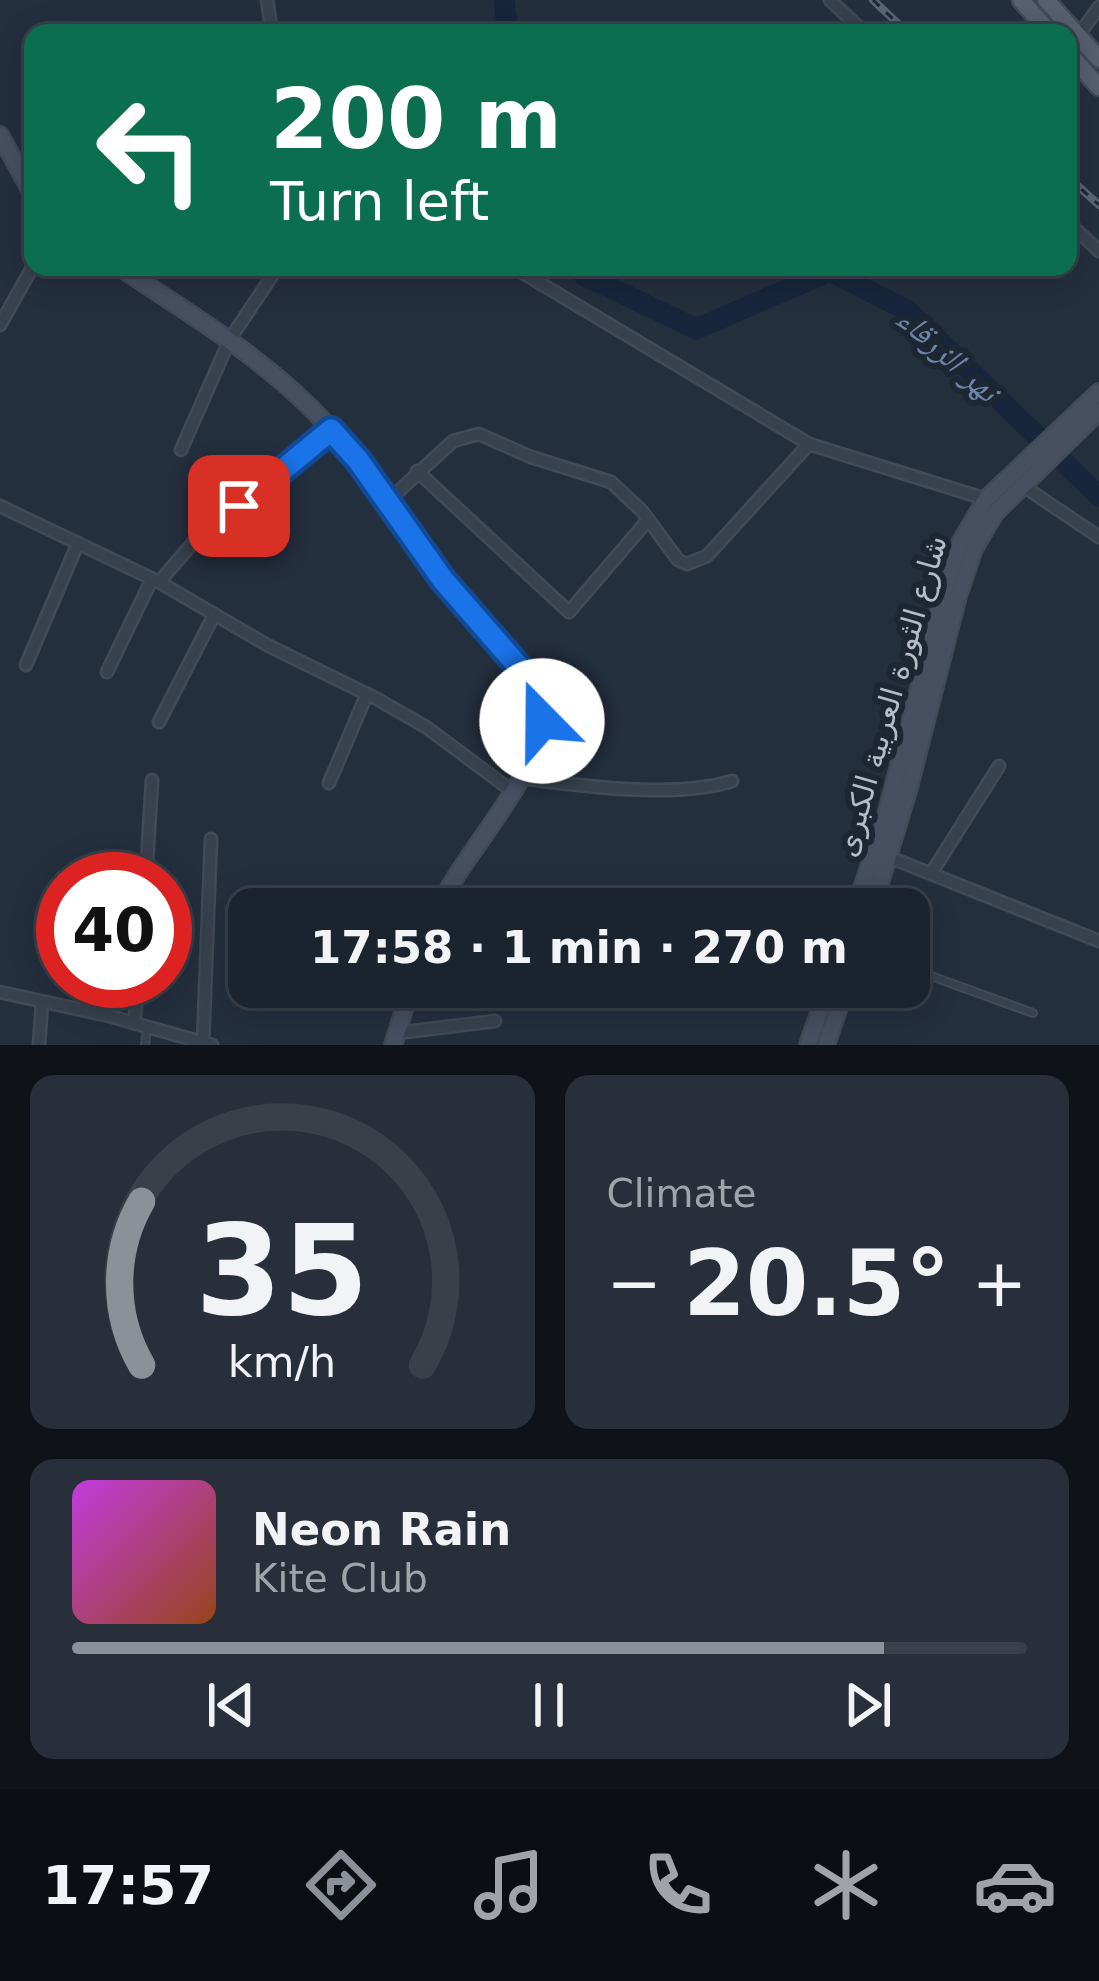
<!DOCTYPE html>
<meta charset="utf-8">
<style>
:root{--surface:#1b232e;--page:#282f3a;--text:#f1f3f6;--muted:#a0a4aa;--line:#39404a;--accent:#8c9099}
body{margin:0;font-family:"DejaVu Sans","Noto Naskh Arabic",sans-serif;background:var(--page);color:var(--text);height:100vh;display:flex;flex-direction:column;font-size:45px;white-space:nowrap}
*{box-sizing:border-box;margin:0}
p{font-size:39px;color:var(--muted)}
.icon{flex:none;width:66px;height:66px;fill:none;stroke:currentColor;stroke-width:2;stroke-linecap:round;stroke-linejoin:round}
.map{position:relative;height:1045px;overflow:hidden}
.side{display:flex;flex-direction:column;gap:30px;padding:30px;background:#0f1319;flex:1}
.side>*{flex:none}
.hud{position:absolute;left:24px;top:24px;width:1053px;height:252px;border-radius:24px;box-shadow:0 6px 30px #0003,0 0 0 3px var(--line);background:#0b6e4f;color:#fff;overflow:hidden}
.speed{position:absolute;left:36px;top:852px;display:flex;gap:24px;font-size:60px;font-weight:700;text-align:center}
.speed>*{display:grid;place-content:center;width:156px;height:156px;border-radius:50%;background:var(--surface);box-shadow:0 6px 30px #0003,0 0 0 3px var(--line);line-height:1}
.speed .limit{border:18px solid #d22;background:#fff;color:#111}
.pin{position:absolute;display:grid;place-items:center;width:102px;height:102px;color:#fff;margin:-51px;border-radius:24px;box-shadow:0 6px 18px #0006}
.me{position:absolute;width:132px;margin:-66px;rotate:338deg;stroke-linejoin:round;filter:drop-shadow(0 0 9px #0008)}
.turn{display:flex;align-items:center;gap:42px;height:252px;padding:0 48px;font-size:54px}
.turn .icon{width:156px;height:156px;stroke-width:2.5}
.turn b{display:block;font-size:84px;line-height:102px}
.big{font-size:90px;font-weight:700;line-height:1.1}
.side .card{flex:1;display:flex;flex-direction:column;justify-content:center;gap:18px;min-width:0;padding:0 42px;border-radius:24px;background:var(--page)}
.side .dial{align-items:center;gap:0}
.dial svg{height:312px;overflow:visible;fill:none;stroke:var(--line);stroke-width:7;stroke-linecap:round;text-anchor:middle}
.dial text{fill:var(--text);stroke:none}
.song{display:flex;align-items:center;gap:36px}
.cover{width:144px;height:144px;border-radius:18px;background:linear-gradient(135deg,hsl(290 70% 55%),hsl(20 70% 35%))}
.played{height:12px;border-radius:6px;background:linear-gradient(90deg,var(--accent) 85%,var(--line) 85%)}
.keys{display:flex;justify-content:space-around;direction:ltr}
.heat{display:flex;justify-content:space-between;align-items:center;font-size:66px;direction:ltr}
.side .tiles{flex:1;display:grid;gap:30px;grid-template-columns:1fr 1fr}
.card:last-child{grid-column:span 2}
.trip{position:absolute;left:228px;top:888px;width:702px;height:120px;border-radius:24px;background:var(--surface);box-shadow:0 6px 30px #0003,0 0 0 3px var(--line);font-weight:700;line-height:120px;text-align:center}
.dock{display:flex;height:192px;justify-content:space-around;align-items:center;background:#0b0e12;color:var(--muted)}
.dock .icon{width:84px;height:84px}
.dock .selected{color:var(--accent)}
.dock b{font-size:54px;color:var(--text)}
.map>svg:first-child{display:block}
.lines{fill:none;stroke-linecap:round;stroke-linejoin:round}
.river{stroke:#17263c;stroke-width:21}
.lane-casing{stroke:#414a57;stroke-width:10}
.street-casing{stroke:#414a57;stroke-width:15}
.secondary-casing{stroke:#414a57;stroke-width:20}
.primary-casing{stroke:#414a57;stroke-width:21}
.lane{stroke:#38414e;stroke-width:6}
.street{stroke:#38414e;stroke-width:10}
.secondary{stroke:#465061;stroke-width:15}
.primary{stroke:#56606e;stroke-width:16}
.rail-casing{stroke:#5a6575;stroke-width:8}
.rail{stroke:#1d2633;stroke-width:3;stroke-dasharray:9;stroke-linecap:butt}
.route-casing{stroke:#114b97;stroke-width:30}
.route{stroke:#1a73e8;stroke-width:21}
.labels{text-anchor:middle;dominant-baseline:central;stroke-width:12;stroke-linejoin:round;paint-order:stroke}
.street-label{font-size:30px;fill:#b4bcc9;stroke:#1d2633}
.water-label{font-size:33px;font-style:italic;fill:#6d86a8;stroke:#1d2633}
</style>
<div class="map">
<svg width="1099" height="1045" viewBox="0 0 1099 1045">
<rect width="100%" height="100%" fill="#242f3e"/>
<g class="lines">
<g class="river">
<path d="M504,0L508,33"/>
<path d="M579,267L584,275L696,329L830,271L908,311L1099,496"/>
</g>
<defs>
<g id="lane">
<path d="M909,968L1033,1013"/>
<path d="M145,1045L147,1027"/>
</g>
<g id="street">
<path d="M267,0L272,33"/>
<path d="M830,0L865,33"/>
<path d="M1078,36L1099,7"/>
<path d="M1068,222L1099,251"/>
<path d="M513,267L809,444"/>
<path d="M0,325L33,266"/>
<path d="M181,450L230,339L278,267"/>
<path d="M417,471L569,612L648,520"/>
<path d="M1023,486L1099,537"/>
<path d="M387,502L453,441L479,434L531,457L611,482L642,511L678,560L687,564L707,556L809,444L986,499"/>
<path d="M0,506L159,582L267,645L377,699L426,727L512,791"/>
<path d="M159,582L212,521L259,493L331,430"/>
<path d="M26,665L78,543"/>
<path d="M107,672L152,579"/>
<path d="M159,722L214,615"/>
<path d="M520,778C580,786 675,799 732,781"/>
<path d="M329,783L367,694"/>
<path d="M889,857L1099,941"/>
<path d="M932,872L999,766"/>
<path d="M146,879L152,780"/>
<path d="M0,992L109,1016L212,1045"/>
<path d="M134,1023L139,981"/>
<path d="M397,1033L495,1021"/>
<path d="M203,1043L211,839"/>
<path d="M39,1045L42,1002"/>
</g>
<g id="secondary">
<path d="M0,135L33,195"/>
<path d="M119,267C193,316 268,360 329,427C374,477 405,537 450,587C473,614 541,676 543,709C546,771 464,850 438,909"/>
<path d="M855,909L885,820L946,584L960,543L986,499L1099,392"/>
<path d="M872,909L908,791L958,596L974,549L995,513L1099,411"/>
<path d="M393,1045L411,987"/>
<path d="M808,1045L828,987"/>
<path d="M826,1045L846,987"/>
</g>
<g id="primary">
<path d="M1021,0L1050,33"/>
<path d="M1046,0L1099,59"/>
<path d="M1068,53L1099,87"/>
</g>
</defs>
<use href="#lane" class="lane-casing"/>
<use href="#street" class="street-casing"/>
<use href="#secondary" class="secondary-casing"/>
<use href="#primary" class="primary-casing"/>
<use href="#lane" class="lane"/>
<use href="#street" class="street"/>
<use href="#secondary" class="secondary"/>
<use href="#primary" class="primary"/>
<defs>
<g id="rail">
<path d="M873,0L908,33"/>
<path d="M1068,177L1099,205"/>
</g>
</defs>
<use href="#rail" class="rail-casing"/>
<use href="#rail" class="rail"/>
</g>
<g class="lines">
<defs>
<path id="route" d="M239,506L331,430L358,460L443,580L532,682L540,695L542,721"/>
</defs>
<use href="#route" class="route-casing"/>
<use href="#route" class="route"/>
</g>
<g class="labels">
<g class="street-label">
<text transform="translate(891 696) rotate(-74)">شارع الثورة العربية الكبرى</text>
</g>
<g class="water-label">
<text transform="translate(948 354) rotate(42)">نهر الزرقاء</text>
</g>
</g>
</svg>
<div class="speed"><div class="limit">40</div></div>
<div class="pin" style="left:239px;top:506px;background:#d93025"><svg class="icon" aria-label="arrive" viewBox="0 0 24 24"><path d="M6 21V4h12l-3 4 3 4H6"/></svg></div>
<svg class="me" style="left:542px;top:721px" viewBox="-20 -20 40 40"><circle r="19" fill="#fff"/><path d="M0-13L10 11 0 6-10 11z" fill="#1a73e8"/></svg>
<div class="trip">17:58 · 1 min · 270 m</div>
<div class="hud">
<div class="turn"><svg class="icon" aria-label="left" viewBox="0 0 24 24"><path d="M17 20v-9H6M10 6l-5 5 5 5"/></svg><div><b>200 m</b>Turn left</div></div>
</div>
</div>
<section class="side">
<div class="tiles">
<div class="card dial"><svg viewBox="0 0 100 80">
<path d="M14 69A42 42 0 1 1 86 69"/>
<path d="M14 69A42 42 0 0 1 14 27" stroke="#8c9099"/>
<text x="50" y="56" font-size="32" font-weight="700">35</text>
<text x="50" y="72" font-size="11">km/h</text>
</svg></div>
<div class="card"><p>Climate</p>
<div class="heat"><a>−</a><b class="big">20.5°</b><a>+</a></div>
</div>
<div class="card">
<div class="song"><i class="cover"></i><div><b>Neon Rain</b><p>Kite Club</p></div></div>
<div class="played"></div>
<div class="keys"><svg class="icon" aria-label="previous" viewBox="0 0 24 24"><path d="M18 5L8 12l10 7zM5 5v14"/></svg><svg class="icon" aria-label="pause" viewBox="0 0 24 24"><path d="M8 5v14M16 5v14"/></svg><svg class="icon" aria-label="next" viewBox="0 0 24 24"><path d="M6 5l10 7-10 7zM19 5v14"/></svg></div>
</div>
</div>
</section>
<nav class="dock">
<b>17:57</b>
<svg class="icon selected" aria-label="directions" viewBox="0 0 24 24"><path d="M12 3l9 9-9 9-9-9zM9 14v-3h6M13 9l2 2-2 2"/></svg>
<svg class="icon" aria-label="music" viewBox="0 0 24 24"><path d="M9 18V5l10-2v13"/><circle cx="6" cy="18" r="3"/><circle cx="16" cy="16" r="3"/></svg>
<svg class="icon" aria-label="phone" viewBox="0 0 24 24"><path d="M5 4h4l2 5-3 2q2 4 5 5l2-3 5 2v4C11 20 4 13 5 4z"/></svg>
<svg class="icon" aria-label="climate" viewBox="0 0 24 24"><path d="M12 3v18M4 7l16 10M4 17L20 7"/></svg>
<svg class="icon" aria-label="car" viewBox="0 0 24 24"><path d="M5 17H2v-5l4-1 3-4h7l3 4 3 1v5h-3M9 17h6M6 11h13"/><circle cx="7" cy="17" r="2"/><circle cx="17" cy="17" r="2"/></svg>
</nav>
